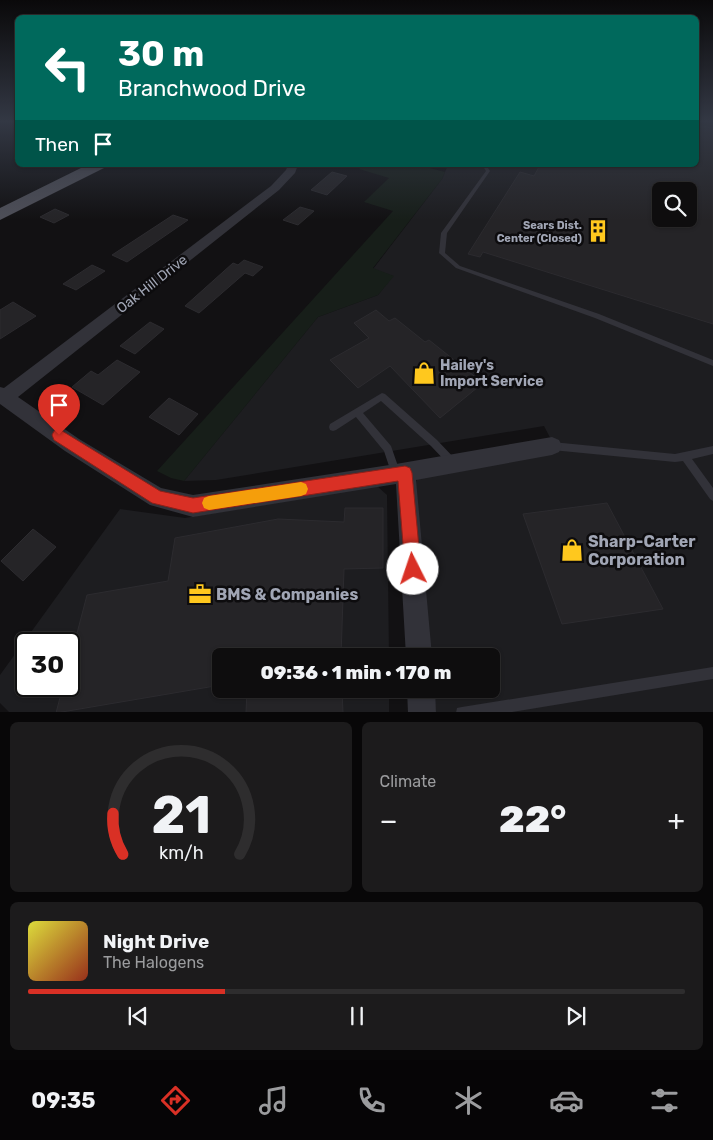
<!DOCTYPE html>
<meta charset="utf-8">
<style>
:root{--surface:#0e0d0e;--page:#1c1b1c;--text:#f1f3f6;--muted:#9b9c9e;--line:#2e2d2e;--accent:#d93025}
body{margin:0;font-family:Rubik,sans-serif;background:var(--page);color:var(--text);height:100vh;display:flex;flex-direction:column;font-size:19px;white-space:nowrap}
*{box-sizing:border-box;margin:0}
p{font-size:16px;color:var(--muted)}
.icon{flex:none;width:28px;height:28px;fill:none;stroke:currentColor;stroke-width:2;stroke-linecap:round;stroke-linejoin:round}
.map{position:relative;height:712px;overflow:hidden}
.panel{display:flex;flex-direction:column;gap:10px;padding:10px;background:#080708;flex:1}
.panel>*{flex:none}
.top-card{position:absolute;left:15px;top:15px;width:684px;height:152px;border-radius:8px;box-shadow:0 1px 4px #0004,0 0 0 1px var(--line);background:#00695c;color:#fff;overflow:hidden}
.tools{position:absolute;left:652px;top:182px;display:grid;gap:10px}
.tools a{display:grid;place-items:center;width:45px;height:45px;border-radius:8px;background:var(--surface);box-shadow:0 1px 4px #0004,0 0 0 1px var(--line);font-size:25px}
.speed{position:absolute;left:15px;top:632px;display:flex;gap:10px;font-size:25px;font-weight:700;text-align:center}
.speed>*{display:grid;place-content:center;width:65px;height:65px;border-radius:50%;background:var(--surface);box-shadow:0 1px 4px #0004,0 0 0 1px var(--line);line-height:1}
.speed .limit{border:2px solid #111;border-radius:8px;background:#fff;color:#111}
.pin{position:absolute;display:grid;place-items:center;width:42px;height:42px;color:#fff;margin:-51px -21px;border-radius:50% 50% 50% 0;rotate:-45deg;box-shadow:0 0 5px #0007}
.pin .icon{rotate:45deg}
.me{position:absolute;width:55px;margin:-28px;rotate:356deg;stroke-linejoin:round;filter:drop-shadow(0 0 4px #0008)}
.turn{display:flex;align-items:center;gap:18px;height:105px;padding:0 20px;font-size:22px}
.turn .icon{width:65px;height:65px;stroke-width:2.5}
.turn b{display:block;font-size:35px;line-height:42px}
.then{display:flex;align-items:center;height:48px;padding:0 20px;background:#0003;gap:10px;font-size:19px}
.big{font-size:38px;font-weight:800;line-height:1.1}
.panel .card{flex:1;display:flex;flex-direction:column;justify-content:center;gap:8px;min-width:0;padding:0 18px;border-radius:8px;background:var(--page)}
.panel .dial{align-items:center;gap:0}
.dial svg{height:130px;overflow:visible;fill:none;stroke:var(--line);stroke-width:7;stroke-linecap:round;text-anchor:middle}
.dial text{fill:var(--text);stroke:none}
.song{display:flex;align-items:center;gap:15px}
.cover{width:60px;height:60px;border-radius:8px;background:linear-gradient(135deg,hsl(60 70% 55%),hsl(10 70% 35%))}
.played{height:5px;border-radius:2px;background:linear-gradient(90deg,var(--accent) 30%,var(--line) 30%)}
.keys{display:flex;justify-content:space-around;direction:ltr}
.heat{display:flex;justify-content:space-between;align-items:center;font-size:28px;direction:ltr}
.panel .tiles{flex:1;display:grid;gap:10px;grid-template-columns:1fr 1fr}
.card:last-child{grid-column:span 2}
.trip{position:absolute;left:212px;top:648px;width:288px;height:50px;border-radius:8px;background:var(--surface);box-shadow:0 1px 4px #0004,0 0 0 1px var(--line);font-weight:800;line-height:50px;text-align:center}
.tab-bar{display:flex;height:80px;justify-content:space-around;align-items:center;background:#060506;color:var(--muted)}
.tab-bar .icon{width:35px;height:35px}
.tab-bar .current{color:var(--accent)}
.tab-bar b{font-size:22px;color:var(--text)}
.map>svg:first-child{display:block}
.built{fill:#1d1d20;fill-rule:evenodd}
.green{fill:#171e19}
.building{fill:#252427;stroke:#2c2b2f;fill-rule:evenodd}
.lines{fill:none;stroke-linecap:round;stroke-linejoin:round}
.service{fill:#323239;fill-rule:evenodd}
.minor{fill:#323239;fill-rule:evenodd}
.primary{fill:#4e4f58;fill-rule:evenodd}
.route{fill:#d93025;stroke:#8d1f18}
.slow{fill:#f59e0b}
.labels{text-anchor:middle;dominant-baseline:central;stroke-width:5;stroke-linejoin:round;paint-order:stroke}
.far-poi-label{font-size:11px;font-weight:bold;fill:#a1a6b5;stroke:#0d0c0e;text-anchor:end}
.street-label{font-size:14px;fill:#a1a6b5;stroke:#0d0c0e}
.poi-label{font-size:14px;font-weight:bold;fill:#a1a6b5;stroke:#0d0c0e;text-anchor:start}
.near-poi-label{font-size:16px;font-weight:bold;fill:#a1a6b5;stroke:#0d0c0e;text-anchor:start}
</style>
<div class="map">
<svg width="713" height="713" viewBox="0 0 713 713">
<rect width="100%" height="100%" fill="#121113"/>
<g class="built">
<path d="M696,120H713V712H436L433,689H491V656H431L415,484L418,477L557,451L544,426L216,480L184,481L318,317L378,295L393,276L373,269L442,179L448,165H696ZM661,191H689V219H661Z"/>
<path d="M377,486L387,495L389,656H221V689H389V712L10,713L0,703V675L120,509L185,518ZM26,644H69V686H26Z"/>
</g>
<path class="green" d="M363,165H418L445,172L442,179L373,268L394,276L378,295L318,317L184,481L171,478L157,471L393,211L364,202L389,178L359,169Z"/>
<g class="building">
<path d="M696,125L713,128V324L483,252L480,257L468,254L520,172L534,176L540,165H696ZM661,191H689V219H661Z"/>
<path d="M332,172L347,176L327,195L311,190Z"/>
<path d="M300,207L314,211L298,225L283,220Z"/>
<path d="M55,209L69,215L54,223L40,217Z"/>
<path d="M173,215L188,220L127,262L112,255Z"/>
<path d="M244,260L263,267L253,276L245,273L199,313L185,306L233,263L238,265Z"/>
<path d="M92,265L105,271L76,290L63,284Z"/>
<path d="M13,302L36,316L0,339V310Z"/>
<path d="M376,310L389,321L395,318L425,342L429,340L483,383L440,418L390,366L358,388L330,360L369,338L354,323Z"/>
<path d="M150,322L164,329L135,354L120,346Z"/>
<path d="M117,360L140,372L103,405L72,387L91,371L98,375Z"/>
<path d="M169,398L198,414L179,435L149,417Z"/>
<path d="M607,503L663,609L562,624L523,514Z"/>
<path d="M345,508H383V568L344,569L341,656H221V685L56,713L63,686H69V664L87,595L168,581L175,538L278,519L344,522Z"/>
<path d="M33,529L56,547L23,581L1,561Z"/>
<path d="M247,689H342L343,713H246Z"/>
</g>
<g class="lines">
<g class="service">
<path d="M482,165H486L490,171L447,233L445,253L460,266L599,314L713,360V366L595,318L456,268L439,253L441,233L486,171Z"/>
<path d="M382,393L385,394L437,440L455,459L457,462L455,465L452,466L449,465L431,446L381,401L363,413L391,446L400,472L398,475L395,476L392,475L384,451L356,417L336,430L333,431L330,430L329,427L330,424Z"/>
<path d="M552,442L675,454L713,446V454L692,459L713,488V501L710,499L683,461L675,462L552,450L549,449L548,446L549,443Z"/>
<path d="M713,667V679L506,713H456L457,708L462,707Z"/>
</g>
<g class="minor">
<path d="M288,165H298L295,173L279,190L18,397L79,439L161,488L193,495L396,464L552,437L559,440L562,446L559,452L552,455L416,480L432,656H406L396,484L193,517L150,505L65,451L0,404V387L4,388L271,186L286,170Z"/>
<path d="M407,689H435L436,713H408Z"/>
</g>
<path class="primary" d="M87,165H107L104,168L0,220V208Z"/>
</g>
<linearGradient id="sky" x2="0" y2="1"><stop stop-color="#0a090a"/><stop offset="0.55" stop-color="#333844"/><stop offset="1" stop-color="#333844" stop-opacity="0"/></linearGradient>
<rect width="713" height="220" fill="url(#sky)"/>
<path class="route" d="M59,429L160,491L193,498L405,466L410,468L412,473L421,569L419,575L413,577L407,575L405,569L398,481L193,513L152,503L54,440L52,435L54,431Z"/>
<path class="slow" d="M301,482L306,484L308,489L306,494L301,496L209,510L204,508L202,503L204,498L209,496Z"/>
<defs>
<symbol id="building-bare" viewBox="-9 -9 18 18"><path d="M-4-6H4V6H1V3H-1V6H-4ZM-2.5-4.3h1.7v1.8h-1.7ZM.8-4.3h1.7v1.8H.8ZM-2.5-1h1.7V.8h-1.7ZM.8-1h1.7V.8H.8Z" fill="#ffc81e" stroke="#0d0c0e" stroke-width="2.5" paint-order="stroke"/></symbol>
<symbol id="shop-bare" viewBox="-9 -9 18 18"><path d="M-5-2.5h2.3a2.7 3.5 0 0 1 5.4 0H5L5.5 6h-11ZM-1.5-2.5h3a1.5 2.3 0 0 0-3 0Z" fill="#ffc81e" stroke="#0d0c0e" stroke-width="2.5" paint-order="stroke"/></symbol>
<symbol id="office-bare" viewBox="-9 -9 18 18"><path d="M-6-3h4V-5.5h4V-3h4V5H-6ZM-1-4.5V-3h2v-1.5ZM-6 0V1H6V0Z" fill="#ffc81e" stroke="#0d0c0e" stroke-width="2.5" paint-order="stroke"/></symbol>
</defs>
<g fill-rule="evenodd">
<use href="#building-bare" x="582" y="215" width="32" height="32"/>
<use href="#shop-bare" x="408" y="357" width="32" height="32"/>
<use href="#shop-bare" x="556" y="534" width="32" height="32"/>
<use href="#office-bare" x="184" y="578" width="32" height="32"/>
</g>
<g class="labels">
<g class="far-poi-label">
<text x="582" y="225">Sears Dist.<tspan x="582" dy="13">Center (Closed)</tspan></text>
</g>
<g class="street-label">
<text transform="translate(152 284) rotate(-38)">Oak Hill Drive</text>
</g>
<g class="poi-label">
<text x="440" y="365">Hailey's<tspan x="440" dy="16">Import Service</tspan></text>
</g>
<g class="near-poi-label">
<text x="588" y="541">Sharp-Carter<tspan x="588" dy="18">Corporation</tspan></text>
<text x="216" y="594">BMS &amp; Companies</text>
</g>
</g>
</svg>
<div class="tools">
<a><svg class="icon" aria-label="search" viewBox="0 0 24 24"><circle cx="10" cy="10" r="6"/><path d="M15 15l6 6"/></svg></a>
</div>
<div class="speed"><div class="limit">30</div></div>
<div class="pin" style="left:59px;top:435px;background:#d93025"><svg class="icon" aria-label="arrive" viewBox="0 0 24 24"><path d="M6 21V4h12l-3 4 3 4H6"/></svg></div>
<svg class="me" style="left:413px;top:569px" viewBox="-20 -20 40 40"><circle r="19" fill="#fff"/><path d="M0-13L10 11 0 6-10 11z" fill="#d93025"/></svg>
<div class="trip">09:36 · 1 min · 170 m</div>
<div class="top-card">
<div class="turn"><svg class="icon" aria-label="left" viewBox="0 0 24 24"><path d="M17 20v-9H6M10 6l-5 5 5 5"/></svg><div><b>30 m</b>Branchwood Drive</div></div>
<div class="then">Then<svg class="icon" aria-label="arrive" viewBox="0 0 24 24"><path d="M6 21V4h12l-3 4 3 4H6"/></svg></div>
</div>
</div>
<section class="panel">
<div class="tiles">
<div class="card dial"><svg viewBox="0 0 100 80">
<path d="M14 69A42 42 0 1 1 86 69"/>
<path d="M14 69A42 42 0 0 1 8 44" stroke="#d93025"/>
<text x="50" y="56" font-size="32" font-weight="700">21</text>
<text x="50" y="72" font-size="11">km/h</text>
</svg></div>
<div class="card"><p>Climate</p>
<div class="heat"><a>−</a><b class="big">22°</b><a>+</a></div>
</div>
<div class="card">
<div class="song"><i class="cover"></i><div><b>Night Drive</b><p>The Halogens</p></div></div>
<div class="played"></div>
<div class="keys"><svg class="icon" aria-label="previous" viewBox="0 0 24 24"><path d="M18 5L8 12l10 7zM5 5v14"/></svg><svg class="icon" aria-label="pause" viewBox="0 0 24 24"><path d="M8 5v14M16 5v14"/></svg><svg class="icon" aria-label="next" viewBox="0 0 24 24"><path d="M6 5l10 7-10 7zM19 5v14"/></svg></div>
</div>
</div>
</section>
<nav class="tab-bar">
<b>09:35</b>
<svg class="icon current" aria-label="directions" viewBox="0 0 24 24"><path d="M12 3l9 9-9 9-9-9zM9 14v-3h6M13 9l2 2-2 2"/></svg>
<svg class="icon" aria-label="music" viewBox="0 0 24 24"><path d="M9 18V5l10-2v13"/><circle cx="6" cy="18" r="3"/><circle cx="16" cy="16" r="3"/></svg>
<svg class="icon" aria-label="phone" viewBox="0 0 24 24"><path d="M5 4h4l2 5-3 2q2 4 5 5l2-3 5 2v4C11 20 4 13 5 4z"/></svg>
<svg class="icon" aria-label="climate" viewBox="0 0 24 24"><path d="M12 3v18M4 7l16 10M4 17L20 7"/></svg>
<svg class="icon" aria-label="car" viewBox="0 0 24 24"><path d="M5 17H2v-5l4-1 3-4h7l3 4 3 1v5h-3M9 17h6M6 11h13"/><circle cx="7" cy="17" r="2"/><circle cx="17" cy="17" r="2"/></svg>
<svg class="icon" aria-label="filters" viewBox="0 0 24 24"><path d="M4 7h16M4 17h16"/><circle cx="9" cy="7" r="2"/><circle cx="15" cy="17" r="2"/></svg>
</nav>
